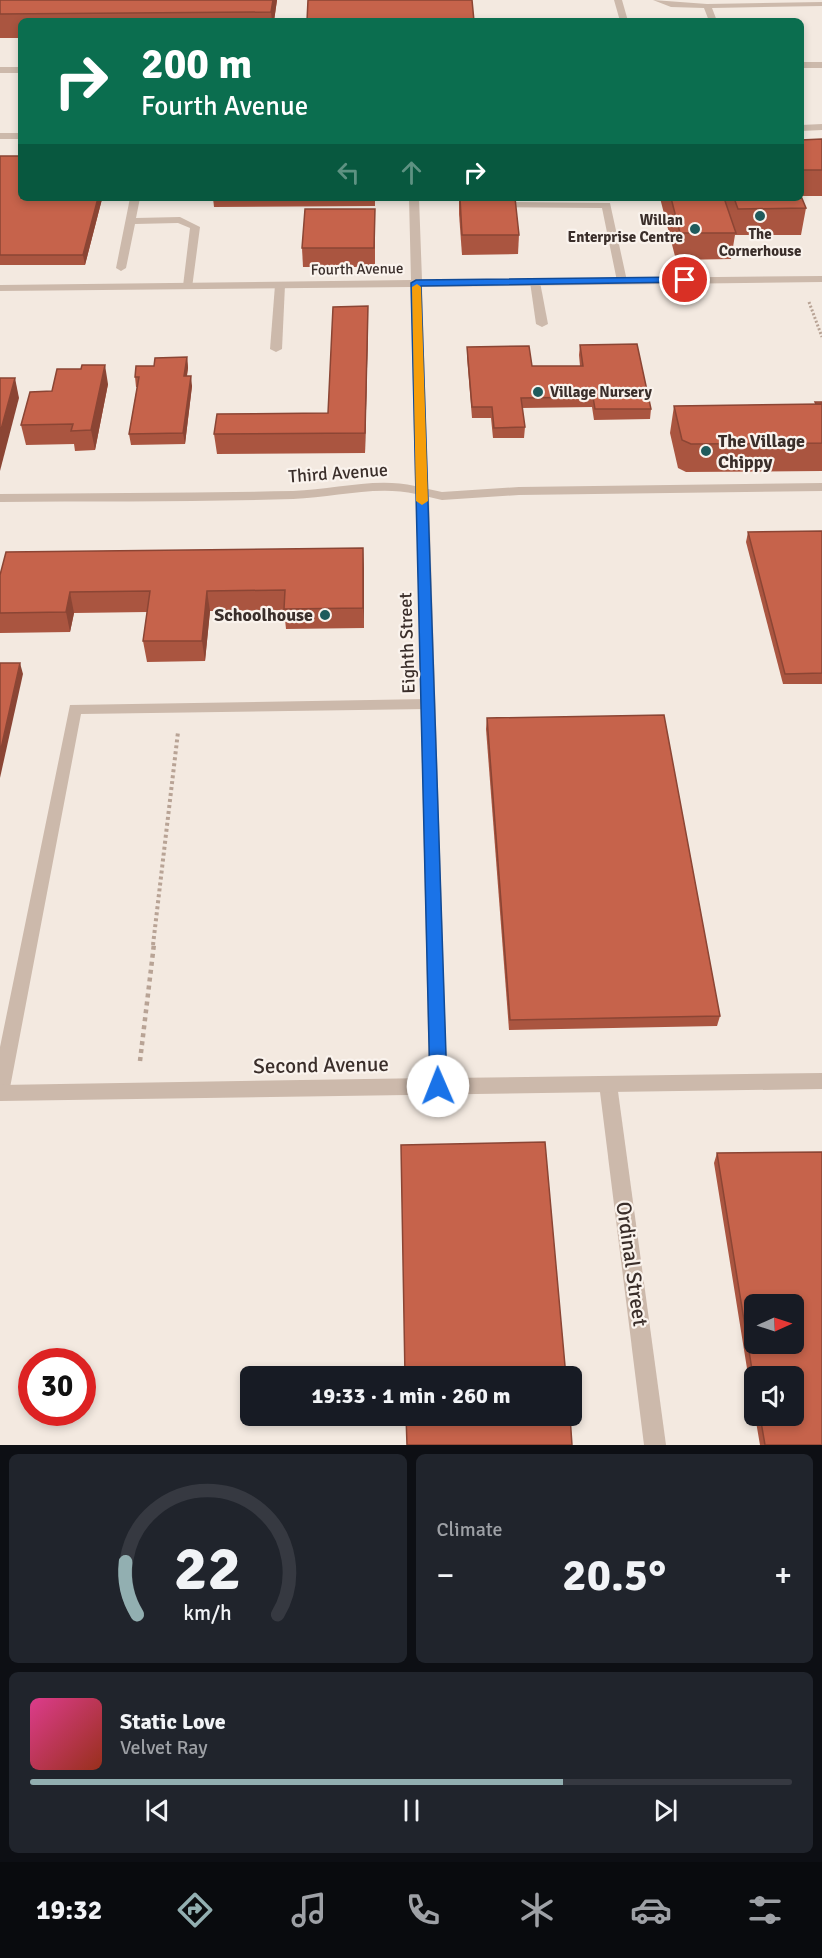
<!DOCTYPE html>
<meta charset="utf-8">
<style>
:root{--surface:#171b24;--page:#20242c;--text:#f1f3f6;--muted:#9ea1a6;--line:#363941;--accent:#92afb1}
body{margin:0;font-family:Signika,sans-serif;background:var(--page);color:var(--text);height:100vh;display:flex;flex-direction:column;font-size:22px;white-space:nowrap}
*{box-sizing:border-box;margin:0}
p{font-size:20px;color:var(--muted)}
.icon{flex:none;width:33px;height:33px;fill:none;stroke:currentColor;stroke-width:2;stroke-linecap:round;stroke-linejoin:round}
.map{position:relative;height:1445px;overflow:hidden}
.details{display:flex;flex-direction:column;gap:9px;padding:9px;background:#0d0f14;flex:1}
.details>*{flex:none}
.banner{position:absolute;left:18px;top:18px;width:786px;height:183px;border-radius:9px;box-shadow:0 3px 9px #0003;background:#0b6e4f;color:#fff;overflow:hidden}
.needle{width:39px;rotate:87deg}
.fabs{position:absolute;left:744px;top:1294px;display:grid;gap:12px}
.fabs a{display:grid;place-items:center;width:60px;height:60px;border-radius:9px;background:var(--surface);box-shadow:0 3px 9px #0003;font-size:30px}
.speed{position:absolute;left:18px;top:1348px;display:flex;gap:12px;font-size:30px;font-weight:700;text-align:center}
.speed>*{display:grid;place-content:center;width:78px;height:78px;border-radius:50%;background:var(--surface);box-shadow:0 3px 9px #0003;line-height:1}
.speed .limit{border:9px solid #d22;background:#fff;color:#111}
.pin{position:absolute;display:grid;place-items:center;width:51px;height:51px;color:#fff;margin:-26px;border:3px solid #fff;border-radius:50%;box-shadow:0 2px 6px #0007}
.me{position:absolute;width:66px;margin:-33px;rotate:359deg;stroke-linejoin:round;filter:drop-shadow(0 0 4px #0008)}
.turn{display:flex;align-items:center;gap:21px;height:126px;padding:0 24px;font-size:27px}
.turn .icon{width:78px;height:78px;stroke-width:2.5}
.turn b{display:block;font-size:42px;line-height:51px}
.lanes{display:flex;align-items:center;height:57px;padding:0 24px;background:#0003;justify-content:center;gap:30px;direction:ltr}
.lanes .off{opacity:.35}
.big{font-size:45px;font-weight:700;line-height:1.1}
.details .card{flex:1;display:flex;flex-direction:column;justify-content:center;gap:9px;min-width:0;padding:0 21px;border-radius:9px;background:var(--page)}
.details .dial{align-items:center;gap:0}
.dial svg{height:156px;overflow:visible;fill:none;stroke:var(--line);stroke-width:7;stroke-linecap:round;text-anchor:middle}
.dial text{fill:var(--text);stroke:none}
.song{display:flex;align-items:center;gap:18px}
.cover{width:72px;height:72px;border-radius:9px;background:linear-gradient(135deg,hsl(330 70% 55%),hsl(10 70% 35%))}
.played{height:6px;border-radius:3px;background:linear-gradient(90deg,var(--accent) 70%,var(--line) 70%)}
.keys{display:flex;justify-content:space-around;direction:ltr}
.heat{display:flex;justify-content:space-between;align-items:center;font-size:33px;direction:ltr}
.details .tiles{flex:1;display:grid;gap:9px;grid-template-columns:1fr 1fr}
.card:last-child{grid-column:span 2}
.trip{position:absolute;left:240px;top:1366px;width:342px;height:60px;border-radius:9px;background:var(--surface);box-shadow:0 3px 9px #0003;font-weight:700;line-height:60px;text-align:center}
.menu{display:flex;height:96px;justify-content:space-around;align-items:center;background:#090b0e;color:var(--muted)}
.menu .icon{width:42px;height:42px}
.menu .selected{color:var(--accent)}
.menu b{font-size:27px;color:var(--text)}
.map>svg:first-child{display:block}
.lines{fill:none;stroke-linecap:round;stroke-linejoin:round}
.path-far2{stroke:#b8a395;stroke-width:3;stroke-dasharray:2 2;stroke-linecap:butt}
.path-far1{stroke:#b8a395;stroke-width:4;stroke-dasharray:3 3;stroke-linecap:butt}
.path{stroke:#b8a395;stroke-width:4.5;stroke-dasharray:4 4;stroke-linecap:butt}
.service{fill:#ccb9ab;fill-rule:evenodd}
.minor{fill:#ccb9ab;fill-rule:evenodd}
.tertiary{fill:#ccb9ab;fill-rule:evenodd}
.wall{fill:#aa5540}
.shaded-wall{fill:#8b4534}
.building{fill:#c6634b;stroke:#8b4534;stroke-width:1.5;fill-rule:evenodd}
.route{fill:#1a73e8;stroke:#114b97;stroke-width:1.5}
.slow{fill:#f59e0b}
.poi-dot{fill:#1f5b5c;stroke:#faf3ed;stroke-width:2}
.labels{text-anchor:middle;dominant-baseline:central;stroke-width:4.5;stroke-linejoin:round;paint-order:stroke}
.far-poi-label{font-size:15px;font-weight:bold;fill:#3a2e2a;stroke:#faf3ed;text-anchor:end}
.far-street-label{font-size:15px;fill:#3a2e2a;stroke:#faf3ed}
.poi-label{font-size:18px;font-weight:bold;fill:#3a2e2a;stroke:#faf3ed;text-anchor:start}
.street-label{font-size:18px;fill:#3a2e2a;stroke:#faf3ed}
.near-street-label{font-size:21px;fill:#3a2e2a;stroke:#faf3ed}
</style>
<div class="map">
<svg width="822" height="1445" viewBox="0 0 822 1445">
<rect width="100%" height="100%" fill="#f3e9e0"/>
<g class="lines">
<path class="path-far2" d="M809,302L822,337"/>
<path class="path-far1" d="M153,945L178,732"/>
<path class="path" d="M140,1061L154,944"/>
<g class="service">
<path d="M614,0H622L628,21H620Z"/>
<path d="M653,0L707,4L822,2V6L712,8L717,21H709L704,8L671,7Z"/>
<rect x="801" y="62" width="21" height="6"/>
<rect x="0" y="67" width="21" height="6"/>
<path d="M130,198H140L136,218L180,217L200,227L192,288L188,289L183,286L190,228L178,223L135,224L126,268L121,271L116,268Z"/>
<path d="M498,202L610,203L627,281L622,284L617,281L602,208L494,207V203Z"/>
<path d="M535,279L540,282L548,324L542,327L536,324L530,282Z"/>
<path d="M280,282L285,285L282,349L276,352L270,349L275,285Z"/>
<path d="M428,699L435,704L428,709L81,714L9,1093L7,1099L0,1101V1047L70,705Z"/>
<path d="M608,1076L614,1078L617,1084L666,1445H644L599,1084L602,1078Z"/>
</g>
<path class="minor" d="M409,198H419L422,280L822,276V282L422,287L428,489L442,492L519,487L822,483V491L519,495L442,500L429,497L447,1078L822,1073V1089L0,1101V1085L429,1078L416,494C375,485 333,498 293,499C195,502 98,501 0,502V494C98,493 195,493 293,491C333,490 375,477 415,486L411,287L0,291V285L411,280Z"/>
<g class="tertiary">
<path d="M822,124V130L801,131V125Z"/>
<rect x="0" y="133" width="21" height="6"/>
</g>
</g>
<g class="wall">
<path d="M0,0H277L274,21H21V38H0Z"/>
<path d="M822,139V196H801L806,208L801,235H735L731,259L676,260L660,198H801V140Z"/>
<path d="M0,156L21,198H113V199H102L85,265H0Z"/>
<path d="M213,198H375V206L214,207Z"/>
<path d="M459,198L519,235L518,254L462,255L459,214Z"/>
<path d="M375,209V267H303L302,248Z"/>
<path d="M368,306V326L365,453L217,454L214,434L328,413Z"/>
<path d="M580,345L651,409L650,419L594,420L592,407L522,408L525,427L524,438H493L491,418H472L467,357V347L532,366H580L579,355Z"/>
<path d="M187,357L188,368L187,376L192,386L185,444L131,445L129,434L137,387H136L135,377Z"/>
<path d="M108,384L95,450L75,451L74,444L26,445L21,425L52,391Z"/>
<path d="M815,402H822V471L686,472L678,468L670,433L674,406L815,404Z"/>
<path d="M822,531V684H783L746,542L748,532Z"/>
<path d="M363,548L364,628L286,629L284,610L210,611L205,661L147,662L143,641L147,612L74,613L70,632L0,633V575Z"/>
<path d="M487,718L720,1016L717,1026L509,1030L486,729Z"/>
<path d="M717,1153L822,1445H760L755,1416H794L754,1377V1412L714,1163Z"/>
</g>
<g class="shaded-wall">
<path d="M273,0H277L274,21H272L271,12Z"/>
<path d="M98,198H102V199L85,265L83,255Z"/>
<path d="M368,306V326L365,453V433Z"/>
<path d="M187,357L188,368L185,386L184,376Z"/>
<path d="M105,365L108,384L95,450L91,430Z"/>
<path d="M191,376L192,386L185,444L183,433Z"/>
<path d="M15,378L19,398L0,471V433Z"/>
<path d="M363,548L364,568V628L363,608Z"/>
<path d="M207,591L210,611L205,661L202,641Z"/>
<path d="M70,592L74,613L70,632L66,612Z"/>
<path d="M20,663L23,674L0,778V753Z"/>
</g>
<g class="building">
<path d="M0,0H273L271,12L0,14Z"/>
<path d="M308,0H472L474,21H307Z"/>
<path d="M822,139V170H801V140Z"/>
<path d="M0,156H21V198H98L83,255H0Z"/>
<path d="M801,196L806,208L738,209L734,198H801Z"/>
<path d="M460,198H515L519,235H462Z"/>
<path d="M671,198H724L736,233H680Z"/>
<path d="M305,209H375L374,248H302Z"/>
<path d="M368,306L365,433L214,434L217,414L328,413L333,307Z"/>
<path d="M637,344L651,409H595L593,397L521,398L525,427L494,428L492,407H472L467,347L529,346L532,366H583L580,345Z"/>
<path d="M187,357L184,376H191L183,433L129,434L139,377H135L136,366H154L155,358Z"/>
<path d="M82,365H105L91,430L71,431L73,424L21,425L30,392L52,391L57,369H81Z"/>
<path d="M0,378H15L0,433Z"/>
<path d="M815,402H822V404H816Z"/>
<path d="M822,404V443L691,444L682,440L674,406Z"/>
<path d="M822,531V673L785,674L748,532Z"/>
<path d="M363,548V608L284,609L285,590L207,591L202,641H143L150,591L70,592L66,612L0,613V575L6,552Z"/>
<path d="M0,663H20L0,753Z"/>
<path d="M664,715L720,1016L510,1020L487,718Z"/>
<path d="M545,1142L566,1377H405L401,1145Z"/>
<path d="M822,1152V1445H765L760,1416H794V1377H754V1382L717,1153ZM754,1305H794V1344H754Z"/>
<path d="M406,1416H570L572,1445H407Z"/>
</g>
<path class="route" d="M685,277L690,280L688,282L421,286L447,1086L444,1091L438,1094L433,1091L430,1086L411,283L416,280Z"/>
<path class="slow" d="M417,284L421,287L428,501L422,505L416,501L412,287Z"/>
<g class="poi-dot">
<circle cx="760" cy="216" r="6"/>
<circle cx="695" cy="229" r="6"/>
<circle cx="538" cy="392" r="6"/>
<circle cx="706" cy="451" r="6"/>
<circle cx="325" cy="615" r="6"/>
</g>
<g class="labels">
<g class="far-poi-label">
<text x="683" y="220">Willan<tspan x="683" dy="17">Enterprise Centre</tspan></text>
<text x="760" y="234" text-anchor="middle">The<tspan x="760" dy="17">Cornerhouse</tspan></text>
<text x="550" y="392" text-anchor="start">Village Nursery</text>
</g>
<g class="far-street-label">
<text transform="translate(357 269) rotate(-1)">Fourth Avenue</text>
</g>
<g class="poi-label">
<text x="718" y="441">The Village<tspan x="718" dy="21">Chippy</tspan></text>
<text x="313" y="615" text-anchor="end">Schoolhouse</text>
</g>
<g class="street-label">
<text transform="translate(338 473) rotate(-4)">Third Avenue</text>
<text transform="translate(407 643) rotate(-92)">Eighth Street</text>
</g>
<g class="near-street-label">
<text transform="translate(321 1065) rotate(-1)">Second Avenue</text>
<text transform="translate(632 1264) rotate(82)">Ordinal Street</text>
</g>
</g>
</svg>
<div class="fabs">
<a><svg class="needle" viewBox="-14 -14 28 28"><path d="M0-13l5 13h-10z" fill="#e53935"/><path d="M0 13l5-13h-10z" fill="#9ea1a6"/></svg></a>
<a><svg class="icon" aria-label="sound" viewBox="0 0 24 24"><path d="M4 9h4l5-4v14l-5-4H4zM17 9q2 3 0 6"/></svg></a>
</div>
<div class="speed"><div class="limit">30</div></div>
<div class="pin" style="left:685px;top:280px;background:#d93025"><svg class="icon" aria-label="arrive" viewBox="0 0 24 24"><path d="M6 21V4h12l-3 4 3 4H6"/></svg></div>
<svg class="me" style="left:438px;top:1086px" viewBox="-20 -20 40 40"><circle r="19" fill="#fff"/><path d="M0-13L10 11 0 6-10 11z" fill="#1a73e8"/></svg>
<div class="trip">19:33 · 1 min · 260 m</div>
<div class="banner">
<div class="turn"><svg class="icon" aria-label="right" viewBox="0 0 24 24"><path d="M7 20v-9h11M14 6l5 5-5 5"/></svg><div><b>200 m</b>Fourth Avenue</div></div>
<div class="lanes"><svg class="icon off" aria-label="left" viewBox="0 0 24 24"><path d="M17 20v-9H6M10 6l-5 5 5 5"/></svg><svg class="icon off" aria-label="ahead" viewBox="0 0 24 24"><path d="M12 20V5M6 11l6-6 6 6"/></svg><svg class="icon" aria-label="right" viewBox="0 0 24 24"><path d="M7 20v-9h11M14 6l5 5-5 5"/></svg></div>
</div>
</div>
<section class="details">
<div class="tiles">
<div class="card dial"><svg viewBox="0 0 100 80">
<path d="M14 69A42 42 0 1 1 86 69"/>
<path d="M14 69A42 42 0 0 1 8 42" stroke="#92afb1"/>
<text x="50" y="56" font-size="32" font-weight="700">22</text>
<text x="50" y="72" font-size="11">km/h</text>
</svg></div>
<div class="card"><p>Climate</p>
<div class="heat"><a>−</a><b class="big">20.5°</b><a>+</a></div>
</div>
<div class="card">
<div class="song"><i class="cover"></i><div><b>Static Love</b><p>Velvet Ray</p></div></div>
<div class="played"></div>
<div class="keys"><svg class="icon" aria-label="previous" viewBox="0 0 24 24"><path d="M18 5L8 12l10 7zM5 5v14"/></svg><svg class="icon" aria-label="pause" viewBox="0 0 24 24"><path d="M8 5v14M16 5v14"/></svg><svg class="icon" aria-label="next" viewBox="0 0 24 24"><path d="M6 5l10 7-10 7zM19 5v14"/></svg></div>
</div>
</div>
</section>
<nav class="menu">
<b>19:32</b>
<svg class="icon selected" aria-label="directions" viewBox="0 0 24 24"><path d="M12 3l9 9-9 9-9-9zM9 14v-3h6M13 9l2 2-2 2"/></svg>
<svg class="icon" aria-label="music" viewBox="0 0 24 24"><path d="M9 18V5l10-2v13"/><circle cx="6" cy="18" r="3"/><circle cx="16" cy="16" r="3"/></svg>
<svg class="icon" aria-label="phone" viewBox="0 0 24 24"><path d="M5 4h4l2 5-3 2q2 4 5 5l2-3 5 2v4C11 20 4 13 5 4z"/></svg>
<svg class="icon" aria-label="climate" viewBox="0 0 24 24"><path d="M12 3v18M4 7l16 10M4 17L20 7"/></svg>
<svg class="icon" aria-label="car" viewBox="0 0 24 24"><path d="M5 17H2v-5l4-1 3-4h7l3 4 3 1v5h-3M9 17h6M6 11h13"/><circle cx="7" cy="17" r="2"/><circle cx="17" cy="17" r="2"/></svg>
<svg class="icon" aria-label="filters" viewBox="0 0 24 24"><path d="M4 7h16M4 17h16"/><circle cx="9" cy="7" r="2"/><circle cx="15" cy="17" r="2"/></svg>
</nav>
